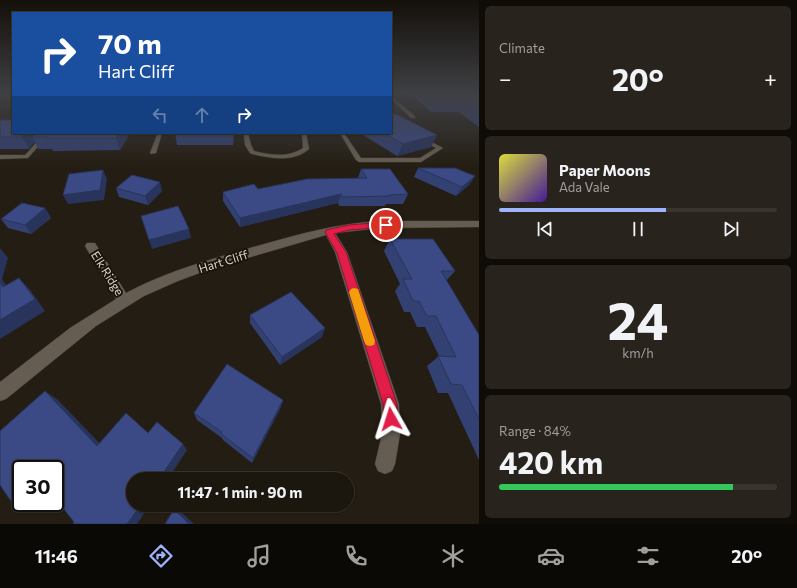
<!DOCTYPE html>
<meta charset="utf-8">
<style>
:root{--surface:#1b160e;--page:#28231c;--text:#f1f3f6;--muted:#a09f9e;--line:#39352e;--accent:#9eb3fd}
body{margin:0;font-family:Commissioner,sans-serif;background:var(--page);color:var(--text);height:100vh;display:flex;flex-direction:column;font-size:15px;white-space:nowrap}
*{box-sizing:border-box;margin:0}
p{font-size:13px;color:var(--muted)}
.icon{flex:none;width:22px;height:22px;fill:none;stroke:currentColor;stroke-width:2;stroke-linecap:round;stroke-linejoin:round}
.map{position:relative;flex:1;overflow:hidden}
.sheet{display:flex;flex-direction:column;gap:6px;padding:6px;background:#0f0c08;width:318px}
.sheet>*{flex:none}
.hud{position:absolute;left:12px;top:12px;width:380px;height:122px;border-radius:0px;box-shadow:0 1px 3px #0004,0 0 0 1px var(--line);background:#1a4fa0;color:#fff;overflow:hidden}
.speed{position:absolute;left:12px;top:460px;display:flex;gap:8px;font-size:20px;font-weight:700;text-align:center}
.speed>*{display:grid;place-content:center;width:52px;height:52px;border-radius:50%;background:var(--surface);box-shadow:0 1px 3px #0004,0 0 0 1px var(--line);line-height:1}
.speed .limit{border:2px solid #111;border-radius:6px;background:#fff;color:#111}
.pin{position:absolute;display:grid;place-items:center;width:34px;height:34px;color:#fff;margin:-17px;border:2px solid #fff;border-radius:50%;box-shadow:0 1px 4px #0007}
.me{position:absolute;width:44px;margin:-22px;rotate:354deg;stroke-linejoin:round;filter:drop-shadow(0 0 3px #0008)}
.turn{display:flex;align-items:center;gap:14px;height:84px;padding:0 20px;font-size:18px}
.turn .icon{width:52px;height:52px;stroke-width:2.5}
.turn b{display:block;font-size:28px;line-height:34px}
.lanes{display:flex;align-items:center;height:38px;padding:0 20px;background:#0003;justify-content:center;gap:20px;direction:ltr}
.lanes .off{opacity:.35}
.big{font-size:30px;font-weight:700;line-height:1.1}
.sheet .card{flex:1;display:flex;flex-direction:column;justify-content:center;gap:6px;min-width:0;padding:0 14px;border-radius:6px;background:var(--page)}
.sheet .dial{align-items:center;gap:0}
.dial b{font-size:52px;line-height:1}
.song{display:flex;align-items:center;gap:12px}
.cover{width:48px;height:48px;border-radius:6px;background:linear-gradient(135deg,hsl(60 70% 55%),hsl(260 70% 35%))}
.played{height:4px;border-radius:2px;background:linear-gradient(90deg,var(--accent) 60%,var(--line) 60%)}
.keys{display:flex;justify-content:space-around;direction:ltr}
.heat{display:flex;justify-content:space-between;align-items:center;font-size:22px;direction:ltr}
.charge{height:6px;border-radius:3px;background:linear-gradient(90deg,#34c759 84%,var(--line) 0)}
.trip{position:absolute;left:126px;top:472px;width:228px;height:40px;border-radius:20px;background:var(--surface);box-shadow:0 1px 3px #0004,0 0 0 1px var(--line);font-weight:700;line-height:40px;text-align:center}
.menu{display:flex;height:64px;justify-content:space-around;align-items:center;background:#0b0906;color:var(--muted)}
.menu .icon{width:28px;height:28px}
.menu .current{color:var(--accent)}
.menu b{font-size:18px;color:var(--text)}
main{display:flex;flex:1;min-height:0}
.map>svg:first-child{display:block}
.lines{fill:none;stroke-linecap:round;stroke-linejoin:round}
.lane-casing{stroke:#3f3933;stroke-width:1}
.street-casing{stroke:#3f3933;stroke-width:1}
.lane{fill:#655d51;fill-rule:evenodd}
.street{fill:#655d51;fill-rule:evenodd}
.wall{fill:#334072}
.shaded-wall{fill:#29345d}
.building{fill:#3b4a85;stroke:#29345d}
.route{fill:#e11d48;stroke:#92132f}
.slow{fill:#f59e0b}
.labels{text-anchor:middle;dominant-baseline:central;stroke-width:4;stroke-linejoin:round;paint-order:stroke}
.street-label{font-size:12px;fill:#dcd7d0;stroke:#1a140a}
</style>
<main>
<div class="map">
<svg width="479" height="524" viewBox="0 0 479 524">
<rect width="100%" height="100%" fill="#241d13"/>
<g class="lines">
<defs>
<g id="lane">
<path d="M2,93H7L0,98V95Z"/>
<path d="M391,96L415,116V118H411L391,99Z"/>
<path d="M45,133H50L28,158L0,159V155H25Z"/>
<path d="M158,133H162L156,153L151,154L150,153Z"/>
<path d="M244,133H248L251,145L254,151C271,155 288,158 303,148L302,133H306L309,149C293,163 270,158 252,154L250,153L245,145Z"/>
<path d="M340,133H344L361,158H420L436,148L422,140V138H424L443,148L421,162H359L356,160Z"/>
</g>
<path id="street" d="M381,221H479V227L381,228L335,233L347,252L399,404L400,434L395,464L392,471L385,474L378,471L375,464L382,434L381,404L335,252L326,235L213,268L178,281L144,296L96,326L6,399L0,401V382L70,328L116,299L85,246L87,243H95L126,293C165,272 208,260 250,248C293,236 336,223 381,221Z"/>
</defs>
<use href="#lane" class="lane-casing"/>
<use href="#street" class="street-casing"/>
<use href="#lane" class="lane"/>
<use href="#street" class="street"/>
</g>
<g class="wall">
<path d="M413,93H479V127L459,112H431L412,95Z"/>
<path d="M0,120L13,133H130L120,150L53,151L52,149H38L35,142L29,149H0Z"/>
<path d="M175,133H234L233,145H177Z"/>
<path d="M360,133H391L431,147L397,156Z"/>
<path d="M418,168L475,176L469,185L456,196L414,177Z"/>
<path d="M361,169L408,194L403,204H386L385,206H339L338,203L240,227L223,201V192L258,189L359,179L358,178Z"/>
<path d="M116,188L162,191L148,205L119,197Z"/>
<path d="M45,208L51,218L31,234L8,228L1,219Z"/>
<path d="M390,239L455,271L446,281L479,335V460L448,393H438L427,366L439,356L425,327H417L410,312H404L395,291L400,284L384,251Z"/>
<path d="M250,315L322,337L280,365L250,323Z"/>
<path d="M283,400L280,409L252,463L223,440L222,438L197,420L194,413Z"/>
</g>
<g class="shaded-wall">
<path d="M25,133H43L32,137L35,142L29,149L22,137Z"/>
<path d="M119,133H130L120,150L116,138Z"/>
<path d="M437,135L431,147L397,156L403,144Z"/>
<path d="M103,170L107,179L104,200L68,204L63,195Z"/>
<path d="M475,176L469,185L456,196L462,187Z"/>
<path d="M160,182L162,191L148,205L145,196Z"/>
<path d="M341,194L338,203L240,227V218Z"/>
<path d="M45,208L51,218L31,234L25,225Z"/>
<path d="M189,229L191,238L152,249L149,240Z"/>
<path d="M0,248L8,258L2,279L15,299L3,287L0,282Z"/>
<path d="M19,278L30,290L45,311L0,339V320Z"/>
<path d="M325,328L322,337L280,365L282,357Z"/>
<path d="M45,391L58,400L108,452L97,446Z"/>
<path d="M283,400L280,409L252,463L253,458Z"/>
<path d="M183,444L187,450L168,479H159Z"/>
<path d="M21,500V503H39L34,508L15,507Z"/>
<path d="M141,505H150L137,524H127Z"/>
<path d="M174,509L180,511L194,524H189Z"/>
</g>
<g class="building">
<path d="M432,93H479V107L466,98H437Z"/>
<path d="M396,114L437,135L403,144L384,133H391V115Z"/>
<path d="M0,120H13V133H25L22,137H0Z"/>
<path d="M35,133H119L116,138H46L48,137H32Z"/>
<path d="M418,168H455L475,176L462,187Z"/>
<path d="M361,169H390L408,194L389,195L390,196L342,197L341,194L240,218L223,192L254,184L258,189L307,179L367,178Z"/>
<path d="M103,170L100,190L63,195L69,174Z"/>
<path d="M132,175L160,182L145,196L116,188Z"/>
<path d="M22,203L45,208L25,225L1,219Z"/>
<path d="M178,206L189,229L149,240L141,216Z"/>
<path d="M390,239H433L455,271H441L479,335V419L462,385L451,384L438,356L456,357L436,316H427L419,301H413L403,279H412Z"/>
<path d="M19,278L35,299L0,320V282L3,287Z"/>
<path d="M291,292L325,328L282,357L250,315Z"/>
<path d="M227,364L283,400L253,458L221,434L222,432L194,413Z"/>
<path d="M45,391L97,446L126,413L148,433L157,422L183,444L159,479H133V505H141L127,524H73L74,522L55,498V469H21V500L15,507L0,485V431Z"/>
<path d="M174,509L189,524H165Z"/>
</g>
<linearGradient id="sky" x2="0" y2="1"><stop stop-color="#14100a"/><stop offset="0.56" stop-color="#3f4044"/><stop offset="1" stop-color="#3f4044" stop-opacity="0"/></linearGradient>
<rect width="479" height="167" fill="url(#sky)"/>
<path class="route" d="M386,222L389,223V227L349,230L334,234L346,252L397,404V419L395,424L391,426L386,424L384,419L383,404L337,253L325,232L326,230L349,225Z"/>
<path class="slow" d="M354,288L358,289L359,292L375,341L374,345L370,346L366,345L364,341L349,292L351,289Z"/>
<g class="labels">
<g class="street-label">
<text transform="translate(223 261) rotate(-17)">Hart Cliff</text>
<text transform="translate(108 273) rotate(58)">Elk Ridge</text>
</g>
</g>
</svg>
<div class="speed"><div class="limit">30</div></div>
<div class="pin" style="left:386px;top:225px;background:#d93025"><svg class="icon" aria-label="arrive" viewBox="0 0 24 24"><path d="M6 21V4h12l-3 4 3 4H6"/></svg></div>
<svg class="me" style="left:391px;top:419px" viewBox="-20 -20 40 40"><path d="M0-17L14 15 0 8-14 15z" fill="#e11d48" stroke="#fff" stroke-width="4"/></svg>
<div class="trip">11:47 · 1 min · 90 m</div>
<div class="hud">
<div class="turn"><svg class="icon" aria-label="right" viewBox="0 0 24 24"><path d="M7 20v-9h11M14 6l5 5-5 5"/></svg><div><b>70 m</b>Hart Cliff</div></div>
<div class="lanes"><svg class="icon off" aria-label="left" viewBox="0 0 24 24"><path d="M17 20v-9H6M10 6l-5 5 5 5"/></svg><svg class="icon off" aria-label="ahead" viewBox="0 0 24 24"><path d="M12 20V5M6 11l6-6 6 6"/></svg><svg class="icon" aria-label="right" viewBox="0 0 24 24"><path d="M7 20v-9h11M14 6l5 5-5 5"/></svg></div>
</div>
</div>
<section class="sheet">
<div class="card"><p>Climate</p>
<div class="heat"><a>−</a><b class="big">20°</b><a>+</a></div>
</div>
<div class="card">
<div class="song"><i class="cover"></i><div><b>Paper Moons</b><p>Ada Vale</p></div></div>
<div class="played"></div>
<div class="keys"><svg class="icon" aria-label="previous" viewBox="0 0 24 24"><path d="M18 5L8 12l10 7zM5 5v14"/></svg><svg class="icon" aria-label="pause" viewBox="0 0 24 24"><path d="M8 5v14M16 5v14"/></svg><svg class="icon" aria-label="next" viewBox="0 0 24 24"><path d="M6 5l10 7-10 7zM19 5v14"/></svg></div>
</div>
<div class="card dial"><b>24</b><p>km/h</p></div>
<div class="card"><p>Range · 84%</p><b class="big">420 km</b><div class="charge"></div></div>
</section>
</main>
<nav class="menu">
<b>11:46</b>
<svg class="icon current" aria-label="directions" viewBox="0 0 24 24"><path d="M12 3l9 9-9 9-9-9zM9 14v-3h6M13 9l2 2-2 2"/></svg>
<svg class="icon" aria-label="music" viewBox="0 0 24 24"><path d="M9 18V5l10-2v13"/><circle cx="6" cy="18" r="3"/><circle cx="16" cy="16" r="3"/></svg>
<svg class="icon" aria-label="phone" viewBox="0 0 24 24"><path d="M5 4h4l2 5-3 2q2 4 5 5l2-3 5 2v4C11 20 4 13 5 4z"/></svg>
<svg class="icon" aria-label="climate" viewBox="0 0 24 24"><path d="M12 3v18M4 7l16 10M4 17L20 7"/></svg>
<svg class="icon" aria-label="car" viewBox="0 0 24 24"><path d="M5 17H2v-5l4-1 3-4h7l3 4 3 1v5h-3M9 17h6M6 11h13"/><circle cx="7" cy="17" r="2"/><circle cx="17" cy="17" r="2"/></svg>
<svg class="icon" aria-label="filters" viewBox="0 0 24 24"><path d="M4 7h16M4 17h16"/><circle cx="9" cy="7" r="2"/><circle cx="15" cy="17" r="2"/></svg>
<b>20°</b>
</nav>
